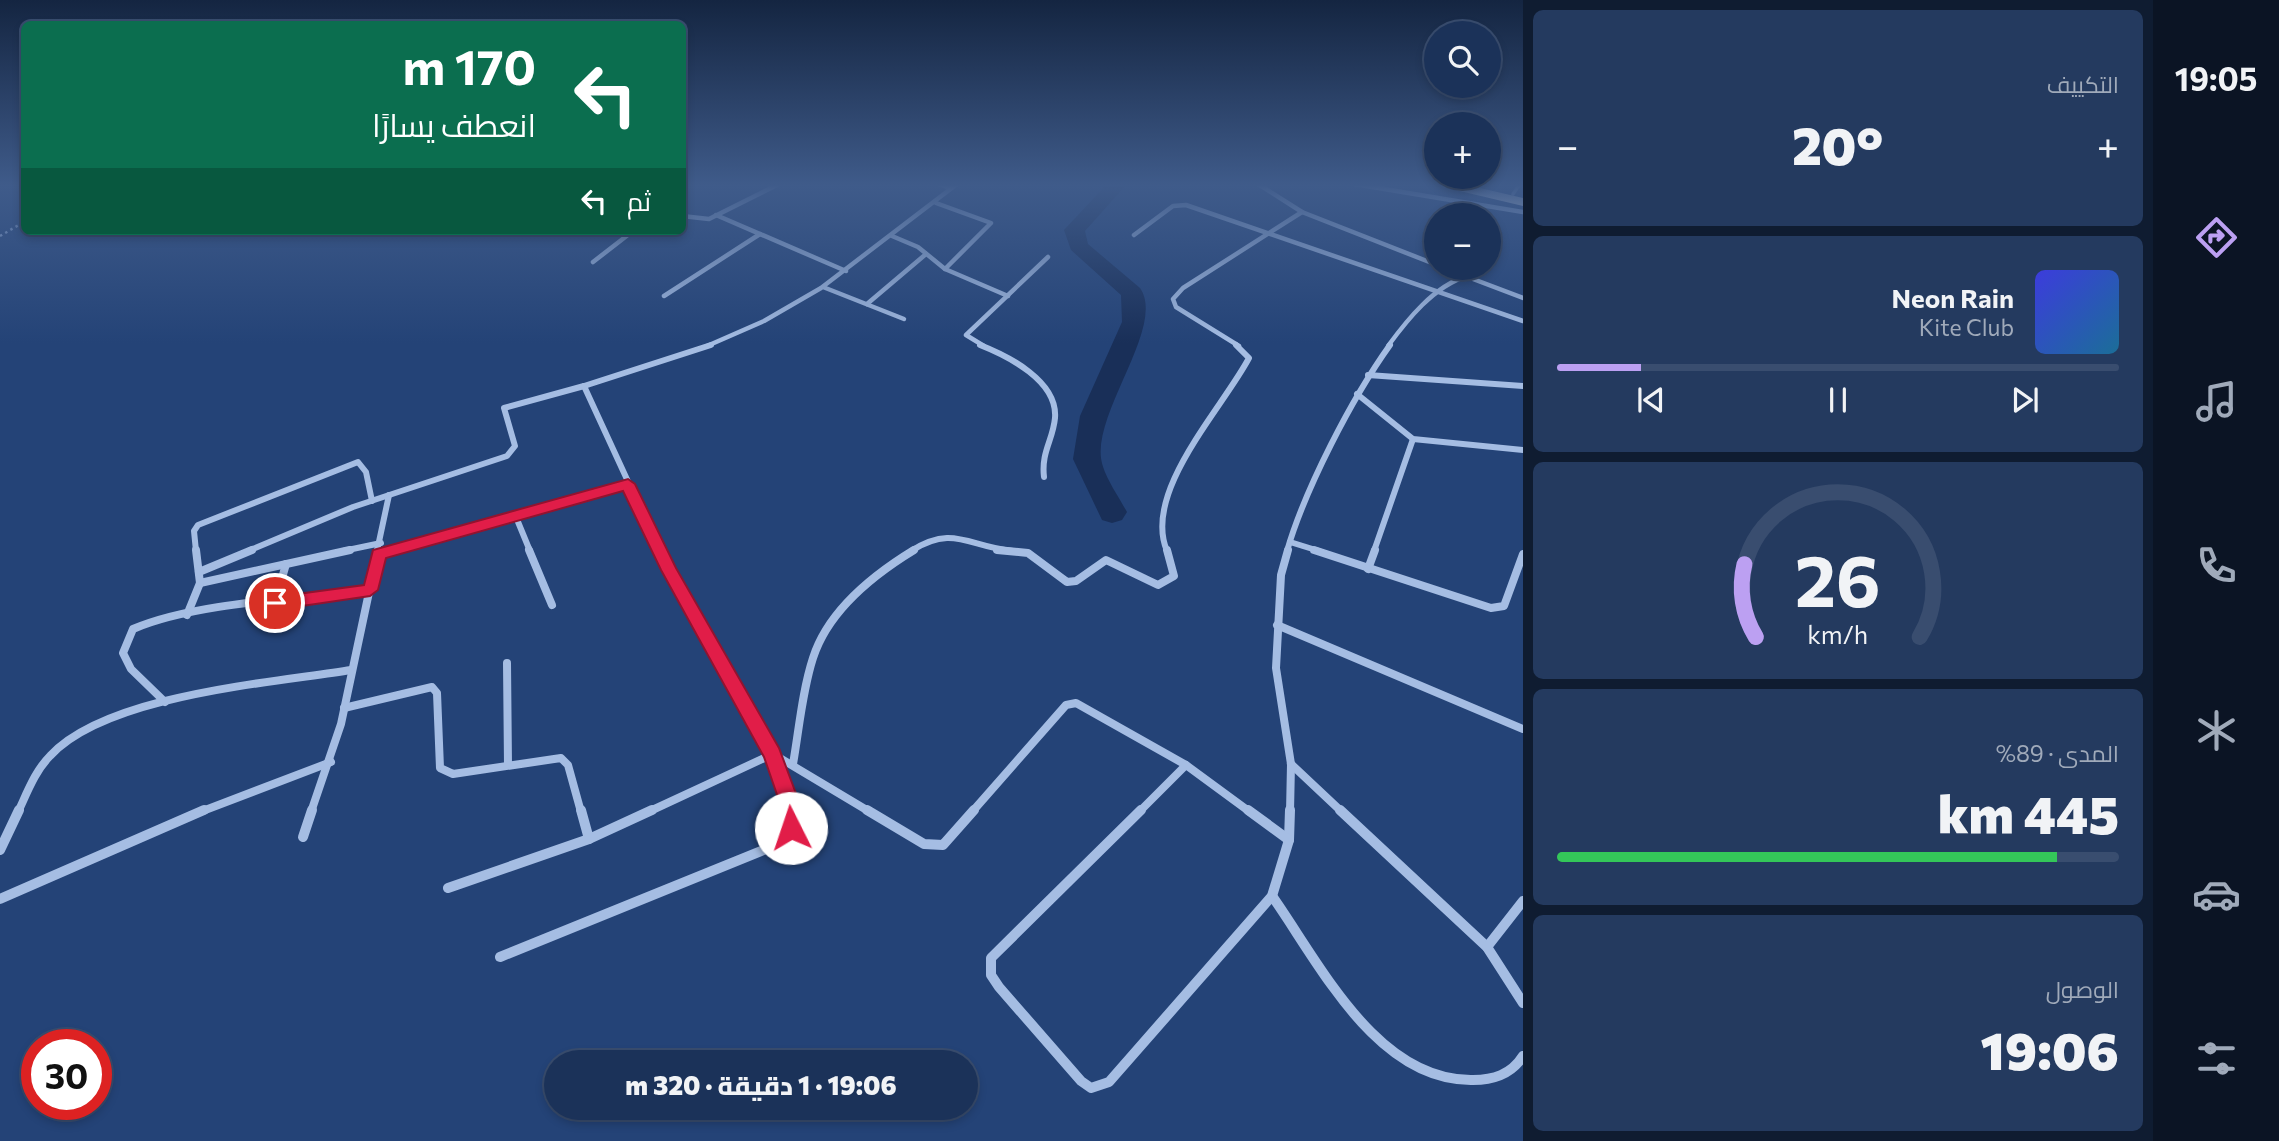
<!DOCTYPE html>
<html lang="ar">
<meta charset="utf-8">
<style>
:root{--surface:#1b3259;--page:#243a5f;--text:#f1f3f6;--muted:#a0aaba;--line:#394d6f;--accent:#bca0f2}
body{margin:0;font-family:Commissioner,Cairo,sans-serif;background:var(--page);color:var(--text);direction:rtl;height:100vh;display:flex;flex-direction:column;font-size:26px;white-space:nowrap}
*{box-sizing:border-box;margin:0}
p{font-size:23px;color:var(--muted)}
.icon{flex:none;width:38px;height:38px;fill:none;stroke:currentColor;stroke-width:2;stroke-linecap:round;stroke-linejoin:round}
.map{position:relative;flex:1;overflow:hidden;direction:ltr}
.side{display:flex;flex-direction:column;gap:10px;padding:10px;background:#0f1c31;width:630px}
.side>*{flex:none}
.hud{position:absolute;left:21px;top:21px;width:665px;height:214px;border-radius:10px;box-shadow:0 4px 10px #0003,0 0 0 2px var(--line);direction:rtl;background:#0b6e4f;color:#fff;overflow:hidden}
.buttons{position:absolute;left:1424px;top:21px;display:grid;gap:14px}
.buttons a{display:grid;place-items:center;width:77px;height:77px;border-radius:50%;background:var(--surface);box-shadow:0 4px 10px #0003,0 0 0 2px var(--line);font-size:35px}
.speed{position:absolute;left:21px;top:1029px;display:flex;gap:14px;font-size:35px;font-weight:700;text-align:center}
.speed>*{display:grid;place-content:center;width:91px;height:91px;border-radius:50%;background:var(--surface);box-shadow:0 4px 10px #0003,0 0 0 2px var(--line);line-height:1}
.speed .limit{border:10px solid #d22;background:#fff;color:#111}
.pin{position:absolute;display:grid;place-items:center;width:60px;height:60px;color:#fff;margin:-30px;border:4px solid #fff;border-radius:50%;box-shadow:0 2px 7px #0007}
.me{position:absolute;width:77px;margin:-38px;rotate:356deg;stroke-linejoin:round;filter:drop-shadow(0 0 5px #0008)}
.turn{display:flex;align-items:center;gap:24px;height:147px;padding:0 35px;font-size:32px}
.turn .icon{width:91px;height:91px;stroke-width:2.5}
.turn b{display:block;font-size:49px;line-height:60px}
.then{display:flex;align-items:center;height:66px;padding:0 35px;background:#0003;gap:14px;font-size:26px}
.big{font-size:52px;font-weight:800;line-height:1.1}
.side .card{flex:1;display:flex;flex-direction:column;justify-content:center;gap:10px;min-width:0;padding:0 24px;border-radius:10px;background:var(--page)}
.side .dial{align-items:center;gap:0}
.dial svg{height:182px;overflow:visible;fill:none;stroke:var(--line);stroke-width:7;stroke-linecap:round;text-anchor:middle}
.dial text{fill:var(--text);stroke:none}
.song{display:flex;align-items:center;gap:21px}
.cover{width:84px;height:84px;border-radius:10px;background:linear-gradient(135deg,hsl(240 70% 55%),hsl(200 70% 35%))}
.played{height:7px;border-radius:4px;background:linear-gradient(90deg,var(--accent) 15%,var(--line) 15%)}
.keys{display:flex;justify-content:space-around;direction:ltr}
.heat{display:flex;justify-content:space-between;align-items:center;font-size:38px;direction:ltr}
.charge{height:10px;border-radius:5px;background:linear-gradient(90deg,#34c759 89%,var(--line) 0)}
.trip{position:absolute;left:544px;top:1050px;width:434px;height:70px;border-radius:35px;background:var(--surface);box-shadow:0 4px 10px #0003,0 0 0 2px var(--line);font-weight:800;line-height:70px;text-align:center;direction:rtl}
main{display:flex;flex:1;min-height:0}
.tab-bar{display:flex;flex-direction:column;width:126px;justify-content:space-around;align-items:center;background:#0b1424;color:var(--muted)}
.tab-bar .icon{width:49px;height:49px}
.tab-bar .current{color:var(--accent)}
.tab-bar b{font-size:32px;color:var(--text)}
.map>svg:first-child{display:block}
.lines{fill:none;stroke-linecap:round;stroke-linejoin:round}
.river{fill:#192f58;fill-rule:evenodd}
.path{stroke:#a5bde3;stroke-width:2.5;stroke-dasharray:2.5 3.5;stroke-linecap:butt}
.lane{stroke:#a5bde3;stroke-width:3.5}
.street-far3{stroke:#a5bde3;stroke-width:4.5}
.street-far2{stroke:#a5bde3;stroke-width:6}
.street-far1{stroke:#a5bde3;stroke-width:8}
.street{stroke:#a5bde3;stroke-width:10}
.highway{fill:#fff;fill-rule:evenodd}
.route{fill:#e11d48;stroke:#92132f;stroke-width:2}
</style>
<main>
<nav class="tab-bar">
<b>19:05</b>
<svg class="icon current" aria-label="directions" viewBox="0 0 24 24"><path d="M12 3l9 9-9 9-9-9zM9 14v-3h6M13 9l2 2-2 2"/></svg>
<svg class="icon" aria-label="music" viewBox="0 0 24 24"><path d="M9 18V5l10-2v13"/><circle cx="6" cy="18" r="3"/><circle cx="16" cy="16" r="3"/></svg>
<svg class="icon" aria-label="phone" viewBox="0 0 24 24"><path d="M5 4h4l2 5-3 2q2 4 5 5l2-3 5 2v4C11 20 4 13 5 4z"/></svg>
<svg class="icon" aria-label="climate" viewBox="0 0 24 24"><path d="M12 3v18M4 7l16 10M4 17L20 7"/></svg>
<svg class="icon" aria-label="car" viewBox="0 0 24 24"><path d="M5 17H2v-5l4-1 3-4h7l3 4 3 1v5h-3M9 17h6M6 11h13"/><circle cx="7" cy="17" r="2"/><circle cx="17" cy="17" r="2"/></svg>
<svg class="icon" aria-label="filters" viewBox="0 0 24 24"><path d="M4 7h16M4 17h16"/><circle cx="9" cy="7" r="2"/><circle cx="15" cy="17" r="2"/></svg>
</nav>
<section class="side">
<div class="card"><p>التكييف</p>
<div class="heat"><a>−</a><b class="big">20°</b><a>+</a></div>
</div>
<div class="card">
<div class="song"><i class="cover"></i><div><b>Neon Rain</b><p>Kite Club</p></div></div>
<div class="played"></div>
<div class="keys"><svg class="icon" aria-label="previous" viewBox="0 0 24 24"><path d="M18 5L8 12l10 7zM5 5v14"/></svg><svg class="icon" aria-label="pause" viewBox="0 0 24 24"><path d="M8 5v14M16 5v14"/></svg><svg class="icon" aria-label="next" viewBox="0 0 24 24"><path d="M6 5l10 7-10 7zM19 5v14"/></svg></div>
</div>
<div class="card dial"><svg viewBox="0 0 100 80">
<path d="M14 69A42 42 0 1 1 86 69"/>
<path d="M14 69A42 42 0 0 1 9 37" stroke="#bca0f2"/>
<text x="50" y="56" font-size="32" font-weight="700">26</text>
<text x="50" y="72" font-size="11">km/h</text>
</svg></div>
<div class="card"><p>المدى · 89%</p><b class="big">445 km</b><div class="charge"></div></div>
<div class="card"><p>الوصول</p><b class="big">19:06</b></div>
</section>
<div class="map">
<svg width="1523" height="1141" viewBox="0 0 1523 1141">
<rect width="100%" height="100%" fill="#244377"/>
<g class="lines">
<path class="river" d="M1107,184H1127L1085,231L1088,244L1140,288C1166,325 1095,409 1101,458C1103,475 1119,497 1127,512L1122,520L1112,523L1102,520L1073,459L1080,416L1122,322L1121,295L1071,250L1064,230Z"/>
<path class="path" d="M0,236L24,222"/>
<path class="lane" d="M1513,194L1520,184"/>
<g class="street-far3">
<path d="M939,184L951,188"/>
<path d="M1258,184L1302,212L1437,265"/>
<path d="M1354,184L1523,212"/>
<path d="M936,203L991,223L945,269"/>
<path d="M716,215L846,271"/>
<path d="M682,216L709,219L779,184"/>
<path d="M1134,235L1173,206L1186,205L1523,321"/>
<path d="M892,236L918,247L945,269L1008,296"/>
<path d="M593,262L633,231"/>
<path d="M1444,268L1523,298"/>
<path d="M823,287L904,319"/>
<path d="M664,296L760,234"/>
<path d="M867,304L926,254"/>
<path d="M707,346L764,321L821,288L957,184"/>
<path d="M984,346L966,335L1048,257"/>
<path d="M1239,346L1176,307L1173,299L1183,288L1302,212"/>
<path d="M1388,346C1407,320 1434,286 1467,276"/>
</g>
<g class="street-far2">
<path d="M980,345C1008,356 1058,381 1055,418C1053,440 1041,452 1044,477"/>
<path d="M1368,375L1523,386"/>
<path d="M1357,394L1413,439L1523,450"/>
<path d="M516,517L530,551"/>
<path d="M1290,542L1319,551"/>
<path d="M196,551L194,531L198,525L358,462L366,472L372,501"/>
<path d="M248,551L353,507L507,456L515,446L504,408L584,386"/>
<path d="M343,551L381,543"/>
<path d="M377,551L389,495"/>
<path d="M388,551L628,484"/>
<path d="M660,551L584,386L711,345"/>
<path d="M911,551C954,524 968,547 1013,551"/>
<path d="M1167,551C1142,492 1222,409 1249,358L1236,345"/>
<path d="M1287,551C1305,489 1352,398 1390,345"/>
<path d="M1374,551L1413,439"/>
</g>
<g class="street-far1">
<path d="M529,550L552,605"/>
<path d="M660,550L773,754L793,812"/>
<path d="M997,550L1028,553L1067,582L1076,581L1106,560L1158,585L1174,576L1167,550"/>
<path d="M1288,550L1281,575L1276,668L1291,764L1290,812"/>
<path d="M1314,550L1491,608L1504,606L1523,554"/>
<path d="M379,554L394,550"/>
<path d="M1368,569L1375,550"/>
<path d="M199,572L252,550"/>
<path d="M200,583L350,550"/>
<path d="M275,603L286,564"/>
<path d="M187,615L200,583L196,550"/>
<path d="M1277,625L1523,729"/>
<path d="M507,663L508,765"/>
<path d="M165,702L131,669L123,653L133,629C196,602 300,599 370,590"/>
<path d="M344,708L432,687L437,693L440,768L453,774L561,758L568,765L581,812"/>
<path d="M773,754L870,812"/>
<path d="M793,764C799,730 802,692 813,658C828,611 873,575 914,550"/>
<path d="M1291,764L1342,812"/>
<path d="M18,812C27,793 35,771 50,756C106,695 270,683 351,670"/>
<path d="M200,812L331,762"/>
<path d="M311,812L341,724L378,550"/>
<path d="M648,812L773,754"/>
<path d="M972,812L1066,705L1076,703L1186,765L1250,812"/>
<path d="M1139,812L1186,765"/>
</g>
<g class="street">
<path d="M581,810L589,839"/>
<path d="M867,810L924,844L943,845L974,810"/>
<path d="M1141,810L991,958V975L999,987L1081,1081L1091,1088L1109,1082L1272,896L1289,840L1290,810"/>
<path d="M1248,810L1289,840"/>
<path d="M1340,810L1487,947L1523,1003"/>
<path d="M303,837L312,810"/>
<path d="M0,850L19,810"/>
<path d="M448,888L589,839L652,810"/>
<path d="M1272,896C1320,964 1377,1082 1473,1080C1493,1080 1511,1075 1523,1056"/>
<path d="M0,899L204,810"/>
<path d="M1487,947L1523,901"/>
<path d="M500,957L781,843L791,828L792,810"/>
</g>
<path class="highway" d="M1442,184H1463L1523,198V206L1443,187Z"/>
</g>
<linearGradient id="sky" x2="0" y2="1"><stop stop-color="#142541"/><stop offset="0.54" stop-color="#3f5b8a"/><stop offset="1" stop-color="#3f5b8a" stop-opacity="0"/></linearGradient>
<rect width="1523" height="343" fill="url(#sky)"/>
<path class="route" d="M628,479L635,484L676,568L779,748L804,815L798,835L791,838L784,835L781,828L784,815L764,757L661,570L623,491L386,558L378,590L370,596L275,610L267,603L275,597L364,585L373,550Z"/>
</svg>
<div class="buttons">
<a><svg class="icon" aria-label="search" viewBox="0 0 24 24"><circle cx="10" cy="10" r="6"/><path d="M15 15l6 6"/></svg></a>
<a>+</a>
<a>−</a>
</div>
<div class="speed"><div class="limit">30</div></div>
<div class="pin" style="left:275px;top:603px;background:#d93025"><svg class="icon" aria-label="arrive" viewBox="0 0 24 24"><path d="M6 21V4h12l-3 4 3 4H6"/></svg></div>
<svg class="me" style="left:791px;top:828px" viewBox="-20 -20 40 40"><circle r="19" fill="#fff"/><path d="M0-13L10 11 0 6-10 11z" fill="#e11d48"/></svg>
<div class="trip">19:06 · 1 دقيقة · 320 m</div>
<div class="hud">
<div class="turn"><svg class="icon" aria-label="left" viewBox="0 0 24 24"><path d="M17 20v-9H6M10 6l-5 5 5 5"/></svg><div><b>170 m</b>انعطف يسارًا</div></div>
<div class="then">ثم<svg class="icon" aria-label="left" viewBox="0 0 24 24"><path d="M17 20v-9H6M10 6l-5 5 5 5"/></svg></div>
</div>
</div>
</main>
